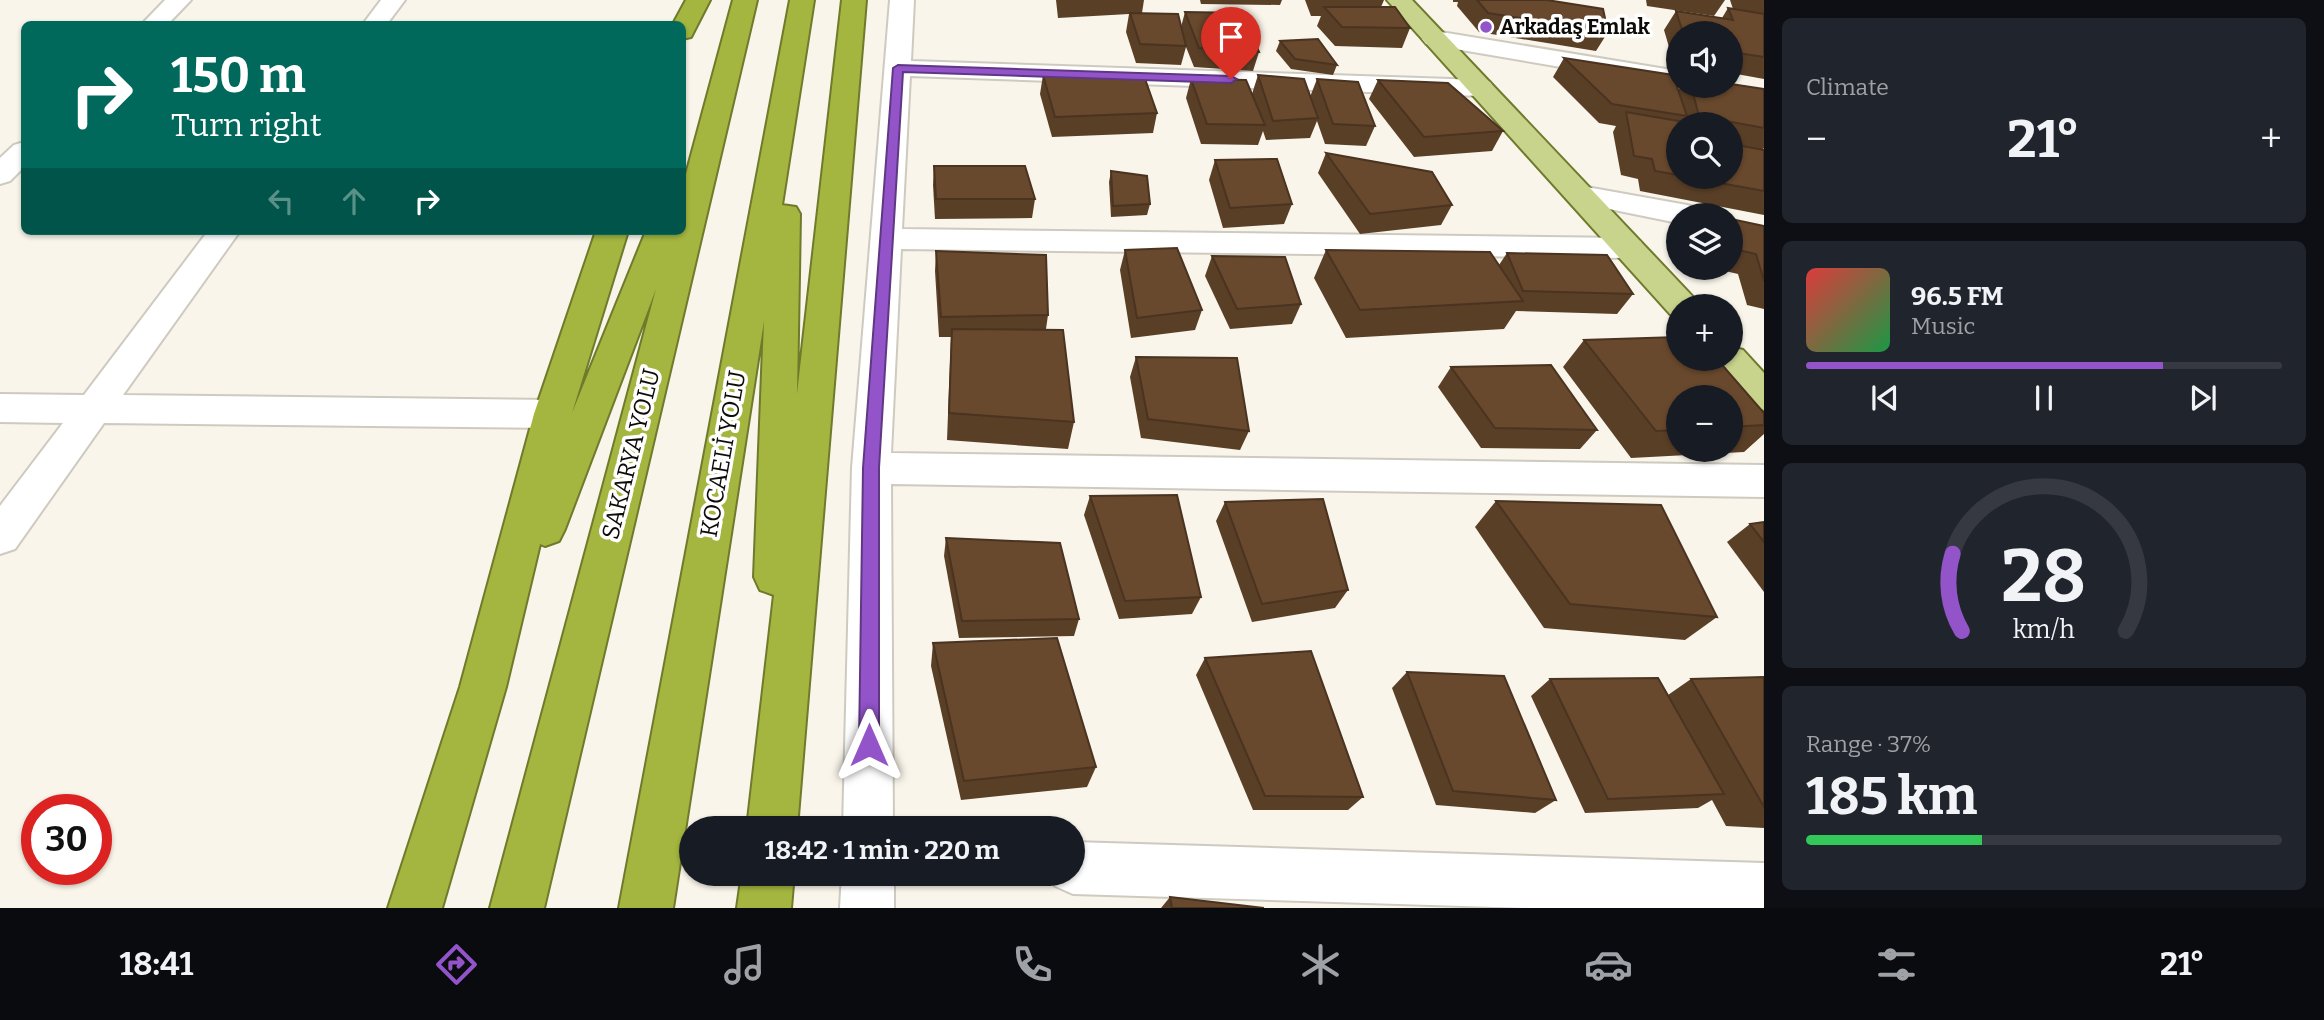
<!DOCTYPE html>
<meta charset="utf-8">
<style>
:root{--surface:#171b24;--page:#20242c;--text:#f1f3f6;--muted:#9ea1a6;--line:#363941;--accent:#9354ca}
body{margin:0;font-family:Bitter,serif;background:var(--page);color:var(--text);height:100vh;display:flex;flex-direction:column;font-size:26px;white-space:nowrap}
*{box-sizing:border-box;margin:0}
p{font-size:23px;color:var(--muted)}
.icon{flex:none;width:38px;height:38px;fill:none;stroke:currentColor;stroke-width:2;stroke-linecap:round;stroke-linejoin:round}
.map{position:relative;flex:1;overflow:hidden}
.sheet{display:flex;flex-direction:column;gap:18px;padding:18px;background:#0d0f14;width:560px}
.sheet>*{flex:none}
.guide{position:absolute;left:21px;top:21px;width:665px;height:214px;border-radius:10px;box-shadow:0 2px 5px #0004;background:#00695c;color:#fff;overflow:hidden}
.tools{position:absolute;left:1666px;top:21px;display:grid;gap:14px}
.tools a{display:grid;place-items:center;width:77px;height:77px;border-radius:50%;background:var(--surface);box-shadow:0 2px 5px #0004;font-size:35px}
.speed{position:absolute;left:21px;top:794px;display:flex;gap:14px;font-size:35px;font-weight:700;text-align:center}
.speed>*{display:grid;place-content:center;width:91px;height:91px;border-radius:50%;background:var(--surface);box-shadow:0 2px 5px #0004;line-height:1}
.speed .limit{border:10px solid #d22;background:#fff;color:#111}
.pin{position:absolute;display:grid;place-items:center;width:60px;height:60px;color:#fff;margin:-72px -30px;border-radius:50% 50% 50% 0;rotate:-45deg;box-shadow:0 0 7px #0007}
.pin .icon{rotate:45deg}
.me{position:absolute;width:77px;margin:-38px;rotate:0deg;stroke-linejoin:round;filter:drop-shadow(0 0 5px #0008)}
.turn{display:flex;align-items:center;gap:24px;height:147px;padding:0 35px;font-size:32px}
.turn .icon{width:91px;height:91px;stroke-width:2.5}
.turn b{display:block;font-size:49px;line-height:60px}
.lanes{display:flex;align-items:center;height:66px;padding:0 35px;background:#0003;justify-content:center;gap:35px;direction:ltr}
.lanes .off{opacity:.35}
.big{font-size:52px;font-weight:700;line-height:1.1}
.sheet .tile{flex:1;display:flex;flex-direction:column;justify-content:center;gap:10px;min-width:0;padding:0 24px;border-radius:10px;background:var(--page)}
.sheet .dial{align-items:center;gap:0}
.dial svg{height:182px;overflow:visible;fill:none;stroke:var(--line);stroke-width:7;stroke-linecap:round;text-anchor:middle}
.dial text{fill:var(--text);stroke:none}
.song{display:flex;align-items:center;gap:21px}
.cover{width:84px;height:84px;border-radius:10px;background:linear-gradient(135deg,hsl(0 70% 55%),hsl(140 70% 35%))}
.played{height:7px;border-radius:4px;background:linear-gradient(90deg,var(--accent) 75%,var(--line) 75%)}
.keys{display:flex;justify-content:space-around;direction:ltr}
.heat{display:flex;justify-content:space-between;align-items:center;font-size:38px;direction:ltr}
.charge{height:10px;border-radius:5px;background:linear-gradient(90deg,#34c759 37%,var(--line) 0)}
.trip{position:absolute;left:679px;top:816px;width:406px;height:70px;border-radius:35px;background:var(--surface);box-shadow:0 2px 5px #0004;font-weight:700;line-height:70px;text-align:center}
.dock{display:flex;height:112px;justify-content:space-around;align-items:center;background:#090b0e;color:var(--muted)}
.dock .icon{width:49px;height:49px}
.dock .on{color:var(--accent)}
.dock b{font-size:32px;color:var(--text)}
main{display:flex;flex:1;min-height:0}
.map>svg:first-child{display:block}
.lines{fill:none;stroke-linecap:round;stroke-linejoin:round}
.minor-casing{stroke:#cecac0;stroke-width:4}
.major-casing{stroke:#6f7a2c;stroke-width:4}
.highway-casing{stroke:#6f7a2c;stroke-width:4}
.minor{fill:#fff;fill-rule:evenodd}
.major{fill:#c8d38c;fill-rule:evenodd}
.highway{fill:#a4b63f;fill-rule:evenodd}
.wall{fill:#5a3f27;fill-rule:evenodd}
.building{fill:#69492d;stroke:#4a3320;stroke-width:2}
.route{fill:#9354ca;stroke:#603783;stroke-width:2}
.poi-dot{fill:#9354ca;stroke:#fff;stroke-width:2.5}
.labels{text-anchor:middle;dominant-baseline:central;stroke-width:7;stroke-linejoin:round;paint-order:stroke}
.far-poi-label{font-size:21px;font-weight:bold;fill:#0d0c09;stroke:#fff;text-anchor:start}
.street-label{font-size:24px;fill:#0d0c09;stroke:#fff}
</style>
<main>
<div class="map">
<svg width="1764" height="908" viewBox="0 0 1764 908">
<rect width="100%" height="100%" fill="#f9f5ea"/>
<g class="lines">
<defs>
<g id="minor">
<path d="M165,0H191L168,24H142Z"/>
<path d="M381,0H405L387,24H363Z"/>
<path d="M890,0H914L911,61L1481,80L1490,82L1494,88L1490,94L1481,96L910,76L902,229L1629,238L1640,241L1645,248L1640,255L1629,258L901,249L891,453L1764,465V497L891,484L893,828H843L852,468Z"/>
<path d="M1435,31L1678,71V86H1683L1678,87L1426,44L1422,39L1426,34Z"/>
<path d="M24,142V167L10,181L0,184V158L14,145Z"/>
<path d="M1581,186L1687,205L1698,208L1702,215H1678V223L1570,201L1566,195L1570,189Z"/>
<path d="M208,231H240L123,395L553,400L566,404L572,414L566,424L553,428L104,423L15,549L0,554V506L63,423L0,422V394L84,395Z"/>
<path d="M1073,842L1764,863V908H1529L1073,894L1055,886L1049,873H1073Z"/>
<path d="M842,873H894V908H840Z"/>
</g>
<g id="major">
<path d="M1387,0H1412L1694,298L1699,306H1678V316L1670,314Z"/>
<path d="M1731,347L1743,350L1764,373V410L1751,406L1712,359H1731Z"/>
</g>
<g id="highway">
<path d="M686,0H710L691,37L682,39V24H673Z"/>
<path d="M733,0H757L544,908H490L656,289L565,529L559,541L545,546L540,544L506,687L442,908H388L460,687L534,414L596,231H628L572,413L646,231H682V189Z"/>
<path d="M790,0H814L782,205L796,207L800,214L797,394L842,0H866L797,828H747L774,595L760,590L754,577L764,321L673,908H619Z"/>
<path d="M742,873H794L791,908H737Z"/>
</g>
</defs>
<use href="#minor" class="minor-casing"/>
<use href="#major" class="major-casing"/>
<use href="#highway" class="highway-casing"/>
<use href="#minor" class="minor"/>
<use href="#major" class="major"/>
<use href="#highway" class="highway"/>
</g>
<g class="wall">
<path d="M1056,0H1144L1142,13L1181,27L1185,12L1259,52L1253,71L1194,67L1186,47L1181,65L1136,63L1126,32L1129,14L1058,18Z"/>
<path d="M1200,0H1282L1280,5L1201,4Z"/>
<path d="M1305,0H1384L1381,7L1410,28L1402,48L1335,46L1317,26L1321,16H1311Z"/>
<path d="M1453,0H1547L1608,32L1596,51L1479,32L1457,6L1458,2H1453Z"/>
<path d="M1646,0H1725L1714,16L1647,6Z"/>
<path d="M1730,0H1764V79L1731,73V33H1678V65L1674,64L1664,30L1676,11L1722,18L1728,8L1733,9Z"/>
<path d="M1280,41L1337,65L1333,75L1291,69L1276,51Z"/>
<path d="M1564,58L1678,90L1682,86H1731L1764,89V148L1762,150H1764V215L1640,191L1638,179L1621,175L1613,132L1616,126L1599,123L1553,77ZM1678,124H1731V177H1678Z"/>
<path d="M1043,75L1157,113L1153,133L1052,137L1040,94Z"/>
<path d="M1258,75L1310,97L1317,79L1375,126L1366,146L1325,144L1317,121L1310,138L1266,140L1263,131L1258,145L1201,144L1186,98L1191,79L1252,94Z"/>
<path d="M1378,80L1503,131L1492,151L1414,157L1369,99Z"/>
<path d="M1326,153L1452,205L1441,225L1360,234L1318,173Z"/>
<path d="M1215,160L1292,204L1284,224L1223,228L1209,180Z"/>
<path d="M934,166L1035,199L1032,218L935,219L933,185Z"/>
<path d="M1111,171L1150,204L1147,215L1111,217L1109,182Z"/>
<path d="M1731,219L1764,226V309L1747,305L1738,274L1721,270L1720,268H1731Z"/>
<path d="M1125,250L1202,310L1195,330L1131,338L1120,270Z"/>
<path d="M1326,250L1499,265L1507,253L1633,294L1617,314L1516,311L1504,329L1346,338L1314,278Z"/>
<path d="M936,251L1048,315L1046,329L1074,422L1068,449L947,440L951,337H939L935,271Z"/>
<path d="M1212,256L1301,304L1292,324L1230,329L1205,276Z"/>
<path d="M1678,337V359H1717L1764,413V434L1744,452L1631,458L1563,367L1584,340ZM1678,397H1731V450H1678Z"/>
<path d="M1136,357L1249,431L1240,450L1141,438L1130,377Z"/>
<path d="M1451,367L1597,430L1580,449L1481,448L1438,387Z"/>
<path d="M1090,496L1201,597L1192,614L1119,619L1084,515Z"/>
<path d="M1496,501L1717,617L1685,640L1544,628L1475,527Z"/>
<path d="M1225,502L1348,590L1335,608L1252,622L1216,521Z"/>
<path d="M1764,522V592L1727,542L1750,524Z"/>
<path d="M946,538L1079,619L1074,636L959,638L944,556Z"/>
<path d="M933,643L1096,767L1087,787L961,800L931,666Z"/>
<path d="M1205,658L1363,797L1348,810H1253L1196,675Z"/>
<path d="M1407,672L1556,800L1535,813L1436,805L1392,688Z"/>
<path d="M1764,677V828L1726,826L1712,800L1698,808L1585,813L1531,696L1550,679L1668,695L1691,679Z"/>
<path d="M1170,897L1264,908H1161Z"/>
</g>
<g class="building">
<path d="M1477,0H1547L1603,9L1608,32L1488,13Z"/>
<path d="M1324,7H1395L1410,28L1342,27Z"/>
<path d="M1728,8L1764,14V57L1731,52V33H1683L1676,11L1733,20Z"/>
<path d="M1185,12L1243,13L1259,52L1199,48Z"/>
<path d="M1130,13L1178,14L1186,46L1140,44Z"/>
<path d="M1318,39L1337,65L1295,59L1280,41Z"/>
<path d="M1564,58L1673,75L1687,116L1612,104Z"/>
<path d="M1043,75L1144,76L1157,113L1055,117Z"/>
<path d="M1258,75L1304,79L1318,118L1273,121Z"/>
<path d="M1191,79L1246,80L1265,125L1207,124Z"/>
<path d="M1317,79L1358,82L1375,126L1333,124Z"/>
<path d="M1378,80L1448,83L1503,131L1424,137Z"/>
<path d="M1731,84L1764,89V128L1699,116L1691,86H1731Z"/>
<path d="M1626,112L1696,124H1678V175L1655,171L1652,159L1634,156Z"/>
<path d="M1731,144L1764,150V191L1687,177H1731Z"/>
<path d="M1326,153L1432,172L1452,205L1370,214Z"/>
<path d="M1277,159L1292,204L1230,208L1215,160Z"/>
<path d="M934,166H1025L1035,199H936Z"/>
<path d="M1111,171L1147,176L1150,204L1113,206Z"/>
<path d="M1731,219L1764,226V281L1756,254L1738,250Z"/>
<path d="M1177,248L1202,310L1137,318L1125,250Z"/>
<path d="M1326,250L1490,252L1523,301L1360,310Z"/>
<path d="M936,251L1046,255L1048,315L941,317Z"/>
<path d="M1507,253L1607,255L1633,294L1523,291Z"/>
<path d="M1212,256L1285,257L1301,304L1237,309Z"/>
<path d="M952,329L1063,330L1074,422L949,413Z"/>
<path d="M1678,337V359H1717L1764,413V425L1731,427V397H1678V430L1656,431L1584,340Z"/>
<path d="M1136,357L1237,358L1249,431L1148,419Z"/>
<path d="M1551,365L1597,430L1495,428L1451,367Z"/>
<path d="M1177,495L1201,597L1125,601L1090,496Z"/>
<path d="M1323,499L1348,590L1262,604L1225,502Z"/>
<path d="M1496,501L1661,505L1717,617L1570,604Z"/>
<path d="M1764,522V542L1750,524Z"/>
<path d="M946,538L1060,543L1079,619L962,621Z"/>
<path d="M1057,638L1096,767L964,781L933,643Z"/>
<path d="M1311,651L1363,797L1265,796L1205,658Z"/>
<path d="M1407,672L1504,676L1556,800L1453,791Z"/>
<path d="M1764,677V807L1691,679Z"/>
<path d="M1658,678L1724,794L1608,799L1550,679Z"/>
<path d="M1170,897L1264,908H1172Z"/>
</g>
<path class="route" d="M898,65L1231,76L1237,79L1231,83L903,72L879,468V745L876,751L869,754L862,751L859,745L863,468L893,68Z"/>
<circle class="poi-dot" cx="1486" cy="27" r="7"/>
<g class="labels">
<g class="far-poi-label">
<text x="1500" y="27">Arkadaş Emlak</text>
</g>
<g class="street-label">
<text transform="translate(631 454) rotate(-76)">SAKARYA YOLU</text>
<text transform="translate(723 454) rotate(-80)">KOCAELİ YOLU</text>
</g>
</g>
</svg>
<div class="tools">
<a><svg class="icon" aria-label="sound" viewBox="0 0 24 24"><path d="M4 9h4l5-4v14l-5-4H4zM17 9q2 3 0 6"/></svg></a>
<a><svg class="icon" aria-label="search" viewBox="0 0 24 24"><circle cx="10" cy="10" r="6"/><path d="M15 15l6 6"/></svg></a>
<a><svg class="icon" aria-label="layers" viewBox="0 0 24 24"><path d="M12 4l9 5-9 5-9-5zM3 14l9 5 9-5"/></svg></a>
<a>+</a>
<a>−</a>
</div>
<div class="speed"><div class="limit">30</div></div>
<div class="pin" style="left:1231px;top:79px;background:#d93025"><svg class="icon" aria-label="arrive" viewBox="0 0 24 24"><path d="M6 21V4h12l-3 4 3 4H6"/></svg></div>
<svg class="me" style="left:869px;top:745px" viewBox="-20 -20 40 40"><path d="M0-17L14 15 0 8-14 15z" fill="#9354ca" stroke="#fff" stroke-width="4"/></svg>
<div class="trip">18:42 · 1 min · 220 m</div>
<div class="guide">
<div class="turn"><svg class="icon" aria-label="right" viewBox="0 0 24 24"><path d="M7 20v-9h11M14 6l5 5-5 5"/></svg><div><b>150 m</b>Turn right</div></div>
<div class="lanes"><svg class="icon off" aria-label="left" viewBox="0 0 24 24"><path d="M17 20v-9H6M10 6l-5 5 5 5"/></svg><svg class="icon off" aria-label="ahead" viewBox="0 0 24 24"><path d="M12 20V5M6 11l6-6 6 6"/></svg><svg class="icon" aria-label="right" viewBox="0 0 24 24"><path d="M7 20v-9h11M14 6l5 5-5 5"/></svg></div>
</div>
</div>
<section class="sheet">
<div class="tile"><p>Climate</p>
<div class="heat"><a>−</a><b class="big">21°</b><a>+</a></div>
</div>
<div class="tile">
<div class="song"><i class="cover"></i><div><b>96.5 FM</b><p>Music</p></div></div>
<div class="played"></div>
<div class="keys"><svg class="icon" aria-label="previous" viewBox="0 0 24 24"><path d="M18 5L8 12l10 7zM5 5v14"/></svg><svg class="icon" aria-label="pause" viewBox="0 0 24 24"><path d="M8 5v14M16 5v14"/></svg><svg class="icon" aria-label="next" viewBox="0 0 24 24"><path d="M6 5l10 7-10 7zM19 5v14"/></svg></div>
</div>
<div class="tile dial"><svg viewBox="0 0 100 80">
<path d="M14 69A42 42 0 1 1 86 69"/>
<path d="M14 69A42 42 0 0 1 10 35" stroke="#9354ca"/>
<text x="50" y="56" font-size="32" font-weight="700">28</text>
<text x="50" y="72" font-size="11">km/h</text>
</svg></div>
<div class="tile"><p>Range · 37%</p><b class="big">185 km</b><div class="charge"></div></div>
</section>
</main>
<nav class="dock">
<b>18:41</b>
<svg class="icon on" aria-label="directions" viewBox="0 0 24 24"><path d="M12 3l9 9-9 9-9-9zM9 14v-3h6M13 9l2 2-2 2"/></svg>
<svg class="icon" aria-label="music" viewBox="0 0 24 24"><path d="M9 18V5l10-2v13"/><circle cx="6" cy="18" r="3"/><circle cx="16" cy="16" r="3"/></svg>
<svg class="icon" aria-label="phone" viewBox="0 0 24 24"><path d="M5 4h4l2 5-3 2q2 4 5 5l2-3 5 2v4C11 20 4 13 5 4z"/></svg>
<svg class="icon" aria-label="climate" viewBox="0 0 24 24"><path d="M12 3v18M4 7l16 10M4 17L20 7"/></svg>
<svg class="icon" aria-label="car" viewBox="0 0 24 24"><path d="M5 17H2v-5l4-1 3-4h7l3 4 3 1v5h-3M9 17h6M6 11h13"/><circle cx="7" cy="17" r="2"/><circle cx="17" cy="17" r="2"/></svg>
<svg class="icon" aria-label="filters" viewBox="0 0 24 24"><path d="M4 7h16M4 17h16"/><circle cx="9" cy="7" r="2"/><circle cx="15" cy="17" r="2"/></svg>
<b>21°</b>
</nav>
